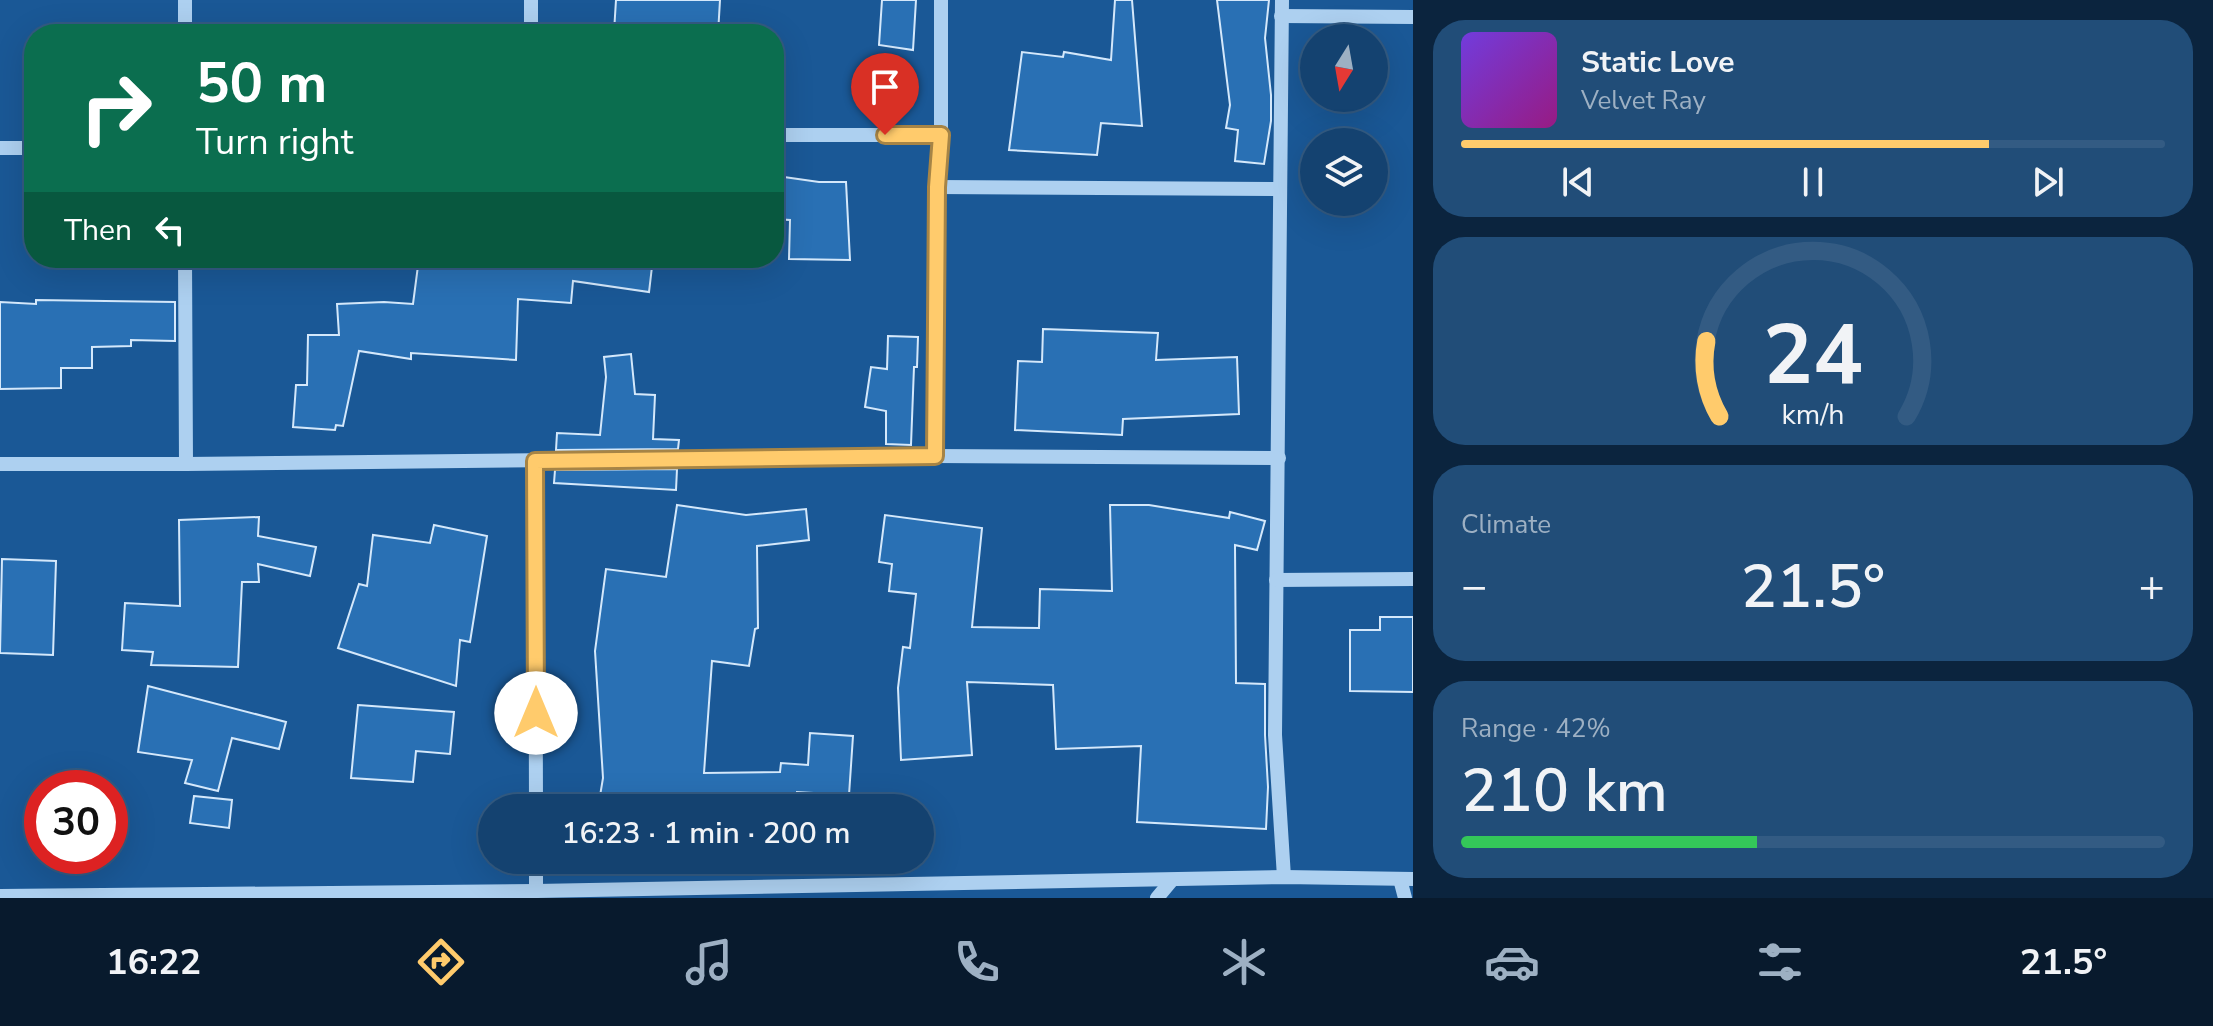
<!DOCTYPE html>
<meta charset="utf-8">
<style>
:root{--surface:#144270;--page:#214d78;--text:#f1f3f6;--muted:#9db0c3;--line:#335b83;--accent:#ffcb6c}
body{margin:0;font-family:"Nunito Sans",sans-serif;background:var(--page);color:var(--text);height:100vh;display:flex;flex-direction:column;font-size:30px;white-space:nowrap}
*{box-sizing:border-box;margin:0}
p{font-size:26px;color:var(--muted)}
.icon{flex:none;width:44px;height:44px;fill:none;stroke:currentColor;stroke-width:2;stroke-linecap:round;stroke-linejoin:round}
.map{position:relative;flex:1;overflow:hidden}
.sheet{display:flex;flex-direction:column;gap:20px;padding:20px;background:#0b243e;width:800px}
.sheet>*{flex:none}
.top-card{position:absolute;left:24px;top:24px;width:760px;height:244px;border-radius:32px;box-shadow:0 8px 32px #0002,0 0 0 2px var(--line);background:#0b6e4f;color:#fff;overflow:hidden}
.needle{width:52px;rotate:191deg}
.controls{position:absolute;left:1300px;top:24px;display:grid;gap:16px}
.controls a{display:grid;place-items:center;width:88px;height:88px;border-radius:50%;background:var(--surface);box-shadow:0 8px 32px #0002,0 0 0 2px var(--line);font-size:40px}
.speed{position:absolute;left:24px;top:770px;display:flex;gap:16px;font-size:40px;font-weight:700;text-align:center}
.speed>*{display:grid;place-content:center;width:104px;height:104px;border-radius:50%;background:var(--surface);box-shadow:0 8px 32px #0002,0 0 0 2px var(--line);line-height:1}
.speed .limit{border:12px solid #d22;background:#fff;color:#111}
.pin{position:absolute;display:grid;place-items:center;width:68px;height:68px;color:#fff;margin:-82px -34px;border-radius:50% 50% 50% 0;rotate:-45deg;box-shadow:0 0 8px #0007}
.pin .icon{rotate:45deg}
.me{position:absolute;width:88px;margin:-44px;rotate:0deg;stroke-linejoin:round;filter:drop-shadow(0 0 6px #0008)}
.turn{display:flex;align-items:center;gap:28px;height:168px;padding:0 40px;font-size:36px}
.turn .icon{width:104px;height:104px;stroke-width:2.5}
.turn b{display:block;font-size:56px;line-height:68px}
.then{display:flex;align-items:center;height:76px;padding:0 40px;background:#0003;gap:16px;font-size:30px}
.big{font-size:60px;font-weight:600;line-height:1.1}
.sheet .tile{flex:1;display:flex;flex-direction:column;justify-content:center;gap:12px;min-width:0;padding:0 28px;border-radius:32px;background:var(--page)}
.sheet .dial{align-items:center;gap:0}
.dial svg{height:208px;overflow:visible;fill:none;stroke:var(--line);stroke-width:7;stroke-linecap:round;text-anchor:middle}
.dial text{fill:var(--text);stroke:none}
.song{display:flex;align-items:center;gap:24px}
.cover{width:96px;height:96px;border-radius:12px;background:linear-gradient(135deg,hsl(260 70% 55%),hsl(310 70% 35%))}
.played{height:8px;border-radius:4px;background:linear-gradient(90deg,var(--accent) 75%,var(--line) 75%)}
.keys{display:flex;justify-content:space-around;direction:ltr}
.heat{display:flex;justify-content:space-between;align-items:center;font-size:44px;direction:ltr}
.charge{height:12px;border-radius:6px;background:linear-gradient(90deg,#34c759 42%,var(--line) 0)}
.trip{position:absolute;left:478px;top:794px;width:456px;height:80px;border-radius:40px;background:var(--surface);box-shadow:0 8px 32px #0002,0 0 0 2px var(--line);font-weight:600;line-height:80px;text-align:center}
.dock{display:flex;height:128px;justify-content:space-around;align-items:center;background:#081a2d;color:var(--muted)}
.dock .icon{width:56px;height:56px}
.dock .current{color:var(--accent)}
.dock b{font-size:36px;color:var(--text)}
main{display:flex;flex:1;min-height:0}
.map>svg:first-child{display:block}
.building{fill:#2970b4;stroke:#d4e8fb;stroke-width:2}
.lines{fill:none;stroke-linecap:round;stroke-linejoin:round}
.minor{stroke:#add0f0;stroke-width:14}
.route-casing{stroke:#a68446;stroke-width:20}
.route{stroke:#ffcb6c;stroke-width:14}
</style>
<main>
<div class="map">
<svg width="1413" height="898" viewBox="0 0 1413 898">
<rect width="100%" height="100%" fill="#1a5896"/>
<g class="building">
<path d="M616,0H720L718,34L614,32Z"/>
<path d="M882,0H916L913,50L879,45Z"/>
<path d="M1115,0H1132L1142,126L1101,123L1097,155L1009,150L1022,52L1063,57L1064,52L1111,60Z"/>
<path d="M1217,0H1269L1265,38L1271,95V121L1264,164L1235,161L1238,130L1226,128L1230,105Z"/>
<path d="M777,176L819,182H846L850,260L789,259L790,220L774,219Z"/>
<path d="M419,258H653L649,292L573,281L571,303L518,299L516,360L411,353V359L359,351L343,426L336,425L335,430L293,427L296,385H307L308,335H339L337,304L384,302L413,304Z"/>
<path d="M36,300L175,302V341L131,340V346L92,347V368H61V388L0,389V302L36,304Z"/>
<path d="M1043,329L1158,333L1156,360L1237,357L1239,414L1123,419L1122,435L1015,430L1018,361L1042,362Z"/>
<path d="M888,336L918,337L917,367H914L911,445L886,444V411L865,407L871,367L887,369Z"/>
<path d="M631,354L635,394L655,395L653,439L679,440L678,449L556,450L557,433L600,435L606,377L604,357Z"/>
<path d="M677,469L676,490L554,483L555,470Z"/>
<path d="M677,505L746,515L806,509L809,540L757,546L758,628L755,629L749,666L712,661L704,773L780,772L781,763L808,765L810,733L853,736L849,795L797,792L796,808H598L603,778L595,651L606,569L666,577Z"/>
<path d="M1110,505H1149L1229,518L1230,512L1265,521L1257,550L1235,545L1236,683L1265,684V735L1268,787L1266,829L1137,822L1141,746L1056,749L1053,685L967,682L972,755L901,760L898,688L903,647L910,648L916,594L889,591L892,564L879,562L885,515L982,528L972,627L1039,628L1040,589L1112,591Z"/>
<path d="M259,517L258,536L316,547L310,576L258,564L259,582H242L238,667L151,665L153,652L122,650L125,603L180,606L179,520Z"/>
<path d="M434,525L487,536L470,642L460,640L456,686L338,648L359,584L367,586L373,535L430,543Z"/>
<path d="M2,559L56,561L53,655L0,653Z"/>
<path d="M1380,617H1413V692L1350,691V630H1380Z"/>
<path d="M148,686L286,722L279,749L232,738L218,791L185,783L192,760L138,752Z"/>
<path d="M358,705L454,712L450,754L416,751L413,782L351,778Z"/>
<path d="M194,796L232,800L229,828L190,823Z"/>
</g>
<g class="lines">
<g class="minor">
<path d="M1282,0L1275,735L1284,877"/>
<path d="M1281,16L1413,17"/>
<path d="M185,34V0"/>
<path d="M531,34V0"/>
<path d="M774,135H941"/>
<path d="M0,148H34"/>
<path d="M937,187L1280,189"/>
<path d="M185,258L186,464"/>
<path d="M935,456L937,187L941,135V0"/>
<path d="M535,461L536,808"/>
<path d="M0,464H186L935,456L1279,458"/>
<path d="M1276,580L1413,579"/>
<path d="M536,860V891"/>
<path d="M1400,879L1405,898"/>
<path d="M0,896L536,891L1284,877L1413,879"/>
<path d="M1157,898L1172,880"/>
</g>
</g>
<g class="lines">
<defs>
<path id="route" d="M536,713L535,461L935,456L937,187L941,135H885"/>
</defs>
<use href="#route" class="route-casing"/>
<use href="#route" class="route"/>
</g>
</svg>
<div class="controls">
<a><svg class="needle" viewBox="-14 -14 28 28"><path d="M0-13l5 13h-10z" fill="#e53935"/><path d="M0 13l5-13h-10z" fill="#9db0c3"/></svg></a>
<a><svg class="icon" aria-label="layers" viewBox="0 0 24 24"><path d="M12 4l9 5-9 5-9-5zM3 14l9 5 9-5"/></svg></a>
</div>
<div class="speed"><div class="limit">30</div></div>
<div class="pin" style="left:885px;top:135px;background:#d93025"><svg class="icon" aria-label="arrive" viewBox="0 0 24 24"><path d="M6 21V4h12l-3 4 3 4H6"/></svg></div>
<svg class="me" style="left:536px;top:713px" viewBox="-20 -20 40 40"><circle r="19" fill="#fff"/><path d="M0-13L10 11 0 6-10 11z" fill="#ffcb6c"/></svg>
<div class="trip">16:23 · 1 min · 200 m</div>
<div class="top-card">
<div class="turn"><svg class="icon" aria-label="right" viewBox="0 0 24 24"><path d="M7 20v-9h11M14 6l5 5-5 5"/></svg><div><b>50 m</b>Turn right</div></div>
<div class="then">Then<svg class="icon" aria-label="left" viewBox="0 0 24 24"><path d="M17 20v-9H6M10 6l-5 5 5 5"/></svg></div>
</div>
</div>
<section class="sheet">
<div class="tile">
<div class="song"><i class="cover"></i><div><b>Static Love</b><p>Velvet Ray</p></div></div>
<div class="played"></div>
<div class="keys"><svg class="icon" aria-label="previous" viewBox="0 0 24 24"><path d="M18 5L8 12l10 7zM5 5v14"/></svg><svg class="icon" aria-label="pause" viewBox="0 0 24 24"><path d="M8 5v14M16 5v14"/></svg><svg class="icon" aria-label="next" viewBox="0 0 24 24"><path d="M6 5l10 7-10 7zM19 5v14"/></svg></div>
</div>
<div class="tile dial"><svg viewBox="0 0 100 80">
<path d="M14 69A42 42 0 1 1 86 69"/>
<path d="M14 69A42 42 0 0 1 9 40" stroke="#ffcb6c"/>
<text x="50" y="56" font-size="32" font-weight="700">24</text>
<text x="50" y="72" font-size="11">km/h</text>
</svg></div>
<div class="tile"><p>Climate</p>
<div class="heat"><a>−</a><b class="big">21.5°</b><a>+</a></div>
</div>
<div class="tile"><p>Range · 42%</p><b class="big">210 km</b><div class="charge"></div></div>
</section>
</main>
<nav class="dock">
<b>16:22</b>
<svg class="icon current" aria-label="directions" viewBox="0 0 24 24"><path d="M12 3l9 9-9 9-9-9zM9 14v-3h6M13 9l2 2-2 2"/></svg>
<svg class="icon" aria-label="music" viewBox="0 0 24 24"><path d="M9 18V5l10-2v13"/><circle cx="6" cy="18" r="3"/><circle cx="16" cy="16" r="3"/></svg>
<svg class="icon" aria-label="phone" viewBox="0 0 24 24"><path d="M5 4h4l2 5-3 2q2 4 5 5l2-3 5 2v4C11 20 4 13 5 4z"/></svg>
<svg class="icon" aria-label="climate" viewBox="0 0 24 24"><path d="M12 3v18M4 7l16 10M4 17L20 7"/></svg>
<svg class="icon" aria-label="car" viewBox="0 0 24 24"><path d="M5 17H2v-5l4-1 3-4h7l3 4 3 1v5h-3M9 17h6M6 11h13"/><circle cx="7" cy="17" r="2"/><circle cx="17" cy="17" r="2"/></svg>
<svg class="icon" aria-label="filters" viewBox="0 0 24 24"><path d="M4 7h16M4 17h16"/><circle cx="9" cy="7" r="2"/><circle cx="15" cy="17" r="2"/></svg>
<b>21.5°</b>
</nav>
